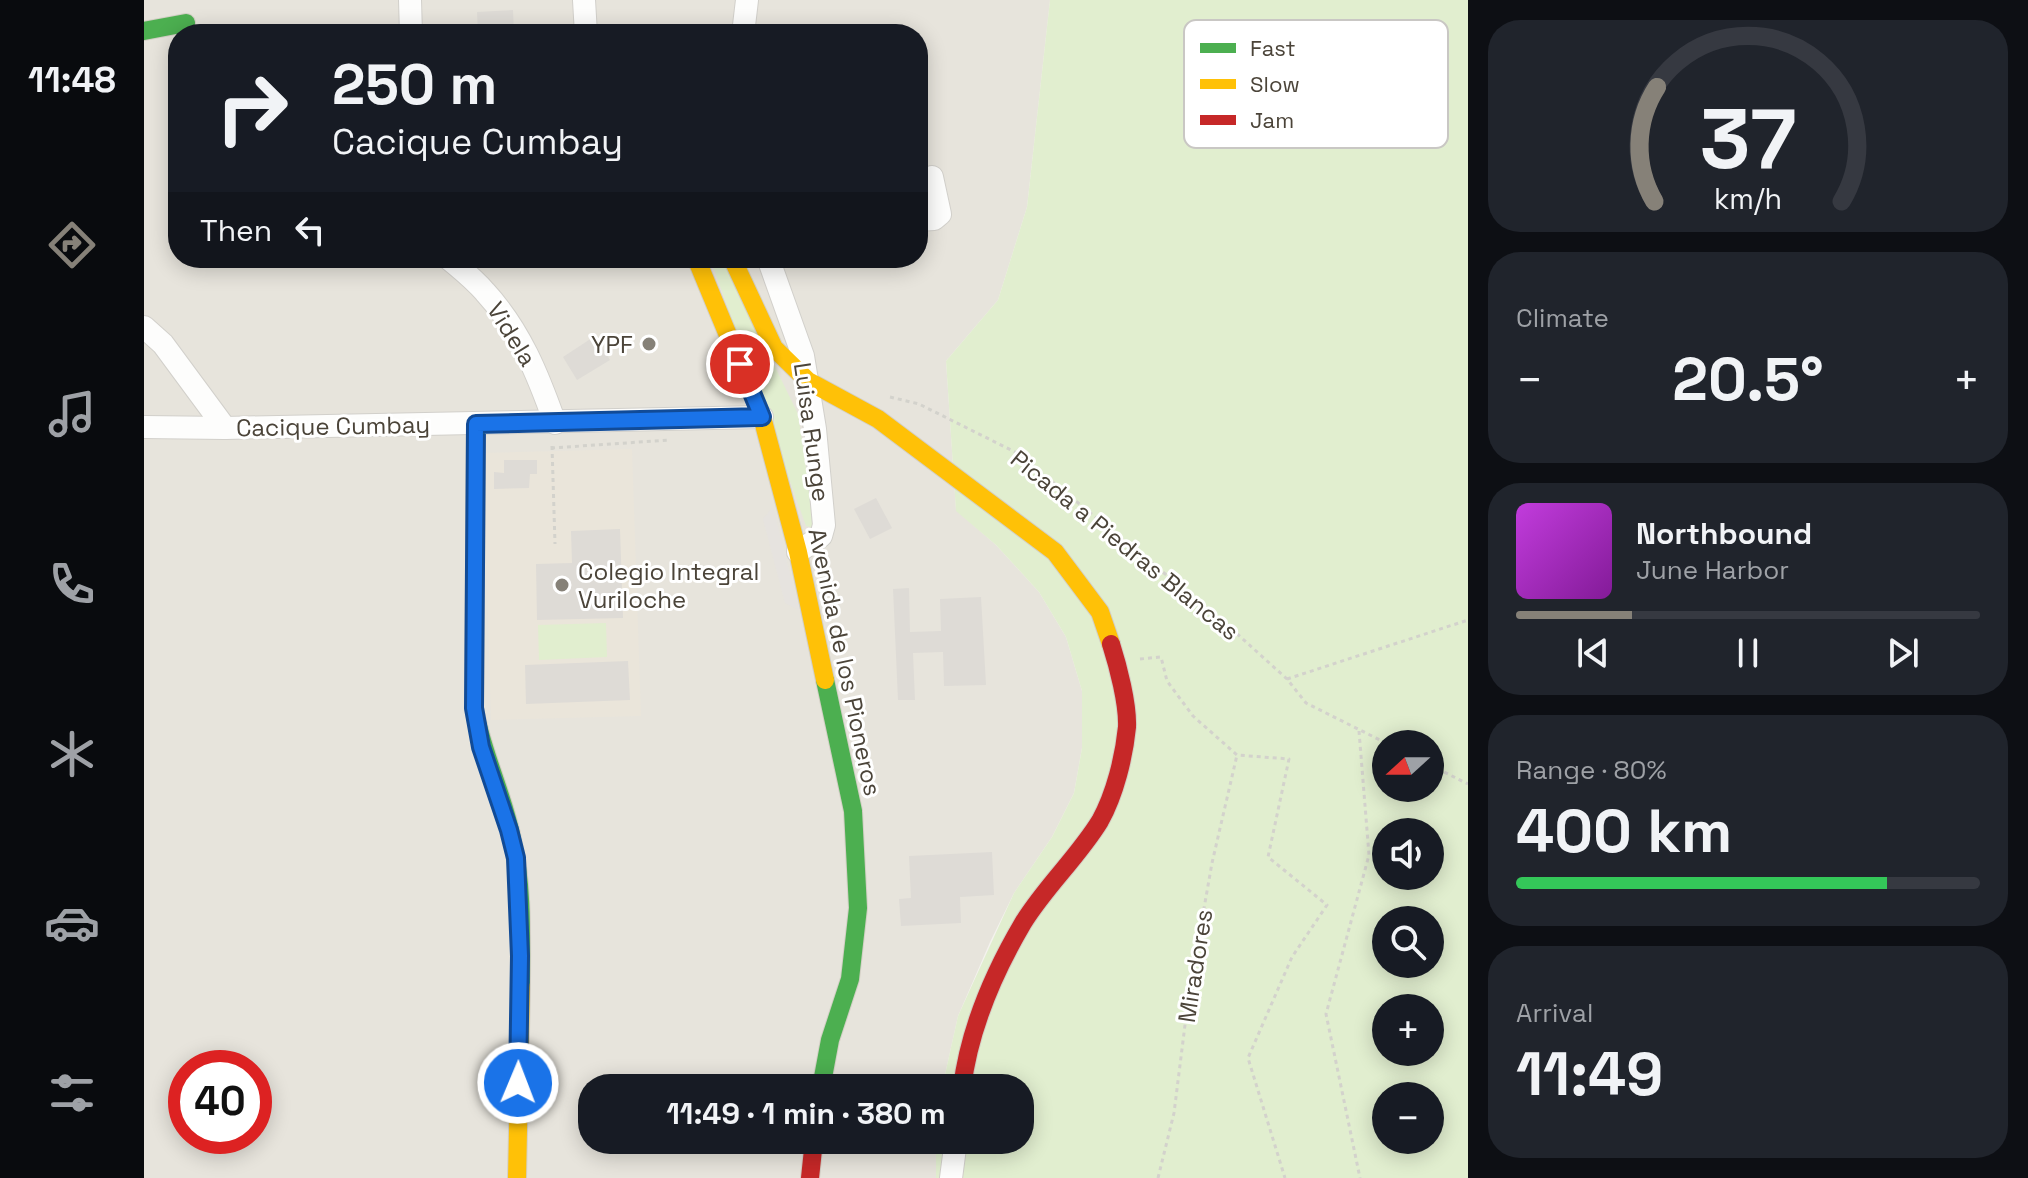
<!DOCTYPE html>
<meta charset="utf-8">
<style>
:root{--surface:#171b24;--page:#20242c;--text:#f1f3f6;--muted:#9ea1a6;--line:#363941;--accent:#868178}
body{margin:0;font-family:"Space Grotesk",sans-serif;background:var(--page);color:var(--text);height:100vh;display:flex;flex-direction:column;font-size:30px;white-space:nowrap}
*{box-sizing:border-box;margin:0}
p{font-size:26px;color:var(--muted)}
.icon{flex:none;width:44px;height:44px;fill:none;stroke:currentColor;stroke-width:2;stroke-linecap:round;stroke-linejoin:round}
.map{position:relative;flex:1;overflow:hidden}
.panel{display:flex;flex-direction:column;gap:20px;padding:20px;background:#0d0f14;width:560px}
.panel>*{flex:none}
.guide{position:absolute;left:24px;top:24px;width:760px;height:244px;border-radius:32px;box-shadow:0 4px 20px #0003;background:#171b24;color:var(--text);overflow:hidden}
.needle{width:52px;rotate:249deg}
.tools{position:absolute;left:1228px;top:730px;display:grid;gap:16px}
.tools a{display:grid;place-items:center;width:72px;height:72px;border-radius:50%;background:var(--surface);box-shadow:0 4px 20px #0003;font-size:40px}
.speed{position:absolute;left:24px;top:1050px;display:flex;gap:16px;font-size:40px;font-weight:700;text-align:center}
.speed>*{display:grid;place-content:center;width:104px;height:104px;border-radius:50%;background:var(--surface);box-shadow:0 4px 20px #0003;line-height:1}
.speed .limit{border:12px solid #d22;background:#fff;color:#111}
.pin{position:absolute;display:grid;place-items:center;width:68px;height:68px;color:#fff;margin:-34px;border:4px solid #fff;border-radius:50%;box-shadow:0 2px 8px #0007}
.me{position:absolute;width:88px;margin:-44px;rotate:1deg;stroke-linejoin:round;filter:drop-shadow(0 0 6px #0008)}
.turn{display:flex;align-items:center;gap:28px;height:168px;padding:0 32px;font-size:36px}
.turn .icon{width:104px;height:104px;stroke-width:2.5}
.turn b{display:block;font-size:56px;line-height:68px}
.then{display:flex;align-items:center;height:76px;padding:0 32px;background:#0003;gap:16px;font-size:30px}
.big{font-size:60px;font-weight:700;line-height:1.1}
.panel .widget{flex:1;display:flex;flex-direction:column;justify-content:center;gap:12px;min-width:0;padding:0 28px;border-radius:32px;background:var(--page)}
.panel .dial{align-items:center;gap:0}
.dial svg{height:208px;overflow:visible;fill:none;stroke:var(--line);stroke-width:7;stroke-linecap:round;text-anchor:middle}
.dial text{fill:var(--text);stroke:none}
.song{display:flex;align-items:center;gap:24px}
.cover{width:96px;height:96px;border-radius:12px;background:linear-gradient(135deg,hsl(290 70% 55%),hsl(290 70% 35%))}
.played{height:8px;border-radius:4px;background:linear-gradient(90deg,var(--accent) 25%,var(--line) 25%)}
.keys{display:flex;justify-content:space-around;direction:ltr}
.heat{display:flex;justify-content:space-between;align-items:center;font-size:44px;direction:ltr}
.charge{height:12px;border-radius:6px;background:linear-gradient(90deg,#34c759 80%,var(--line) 0)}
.trip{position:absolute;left:434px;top:1074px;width:456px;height:80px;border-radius:32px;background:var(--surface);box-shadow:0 4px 20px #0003;font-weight:700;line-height:80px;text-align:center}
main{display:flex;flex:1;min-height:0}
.menu{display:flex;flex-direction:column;width:144px;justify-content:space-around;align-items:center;background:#090b0e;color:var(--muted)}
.menu .icon{width:56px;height:56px}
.menu .on{color:var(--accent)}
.menu b{font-size:36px;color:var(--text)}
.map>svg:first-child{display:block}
.residential{fill:#e7e4dc;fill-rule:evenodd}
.education{fill:#eae5da}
.green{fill:#e1eecf;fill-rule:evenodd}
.parking{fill:#e6e3df}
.building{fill:#dedbd6}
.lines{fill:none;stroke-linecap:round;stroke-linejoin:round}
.street-casing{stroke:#d2d0cb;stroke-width:24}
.fast-casing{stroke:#d3cfc5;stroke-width:20}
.slow-casing{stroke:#d3cfc5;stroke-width:20}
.jam-casing{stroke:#d3cfc5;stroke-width:20}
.path{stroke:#d3d2cc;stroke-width:3;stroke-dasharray:4 4;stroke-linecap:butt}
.street{stroke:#fdfdfc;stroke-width:22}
.fast{stroke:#4caf50;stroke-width:18}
.slow{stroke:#ffc107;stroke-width:18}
.jam{stroke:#c62828;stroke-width:18}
.route-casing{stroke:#114b97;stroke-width:20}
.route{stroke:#1a73e8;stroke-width:14}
.poi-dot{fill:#868178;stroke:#fff;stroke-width:3}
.labels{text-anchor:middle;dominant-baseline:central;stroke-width:6;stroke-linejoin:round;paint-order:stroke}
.street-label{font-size:24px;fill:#4b4439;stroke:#fff}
.poi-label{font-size:24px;fill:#4b4439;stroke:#fff;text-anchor:end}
.key{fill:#fff;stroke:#c9c7c4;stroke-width:2}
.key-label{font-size:22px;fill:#4b4439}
</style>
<main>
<nav class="menu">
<b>11:48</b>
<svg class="icon on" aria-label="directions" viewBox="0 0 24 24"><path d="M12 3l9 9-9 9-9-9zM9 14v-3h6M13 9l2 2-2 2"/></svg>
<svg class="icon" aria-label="music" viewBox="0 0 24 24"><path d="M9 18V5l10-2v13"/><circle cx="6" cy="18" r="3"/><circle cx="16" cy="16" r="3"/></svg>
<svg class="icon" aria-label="phone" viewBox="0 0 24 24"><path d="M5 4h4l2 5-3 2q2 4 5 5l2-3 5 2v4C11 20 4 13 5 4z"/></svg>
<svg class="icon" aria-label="climate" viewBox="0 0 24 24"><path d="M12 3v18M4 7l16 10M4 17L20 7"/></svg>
<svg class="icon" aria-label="car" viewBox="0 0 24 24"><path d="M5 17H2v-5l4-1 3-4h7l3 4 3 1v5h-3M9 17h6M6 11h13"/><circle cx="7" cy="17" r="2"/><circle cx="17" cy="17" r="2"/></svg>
<svg class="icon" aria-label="filters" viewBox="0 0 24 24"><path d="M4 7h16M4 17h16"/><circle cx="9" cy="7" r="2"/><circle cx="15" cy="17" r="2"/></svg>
</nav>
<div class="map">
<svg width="1324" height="1178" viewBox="0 0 1324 1178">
<rect width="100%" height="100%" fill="#f4f2ee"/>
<path class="residential" d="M0,0H906L883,207L854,300L802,361L812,510L852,545L895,592L922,637L938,691V748L930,793L908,837L870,893L846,942L814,1016L798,1088H448V1140H792V1178H0ZM34,34H774V258H34ZM42,1068H110V1136H42Z"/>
<path class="education" d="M488,449L497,716L347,720L339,453Z"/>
<g class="green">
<path d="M906,0H1324V1178H792V1140H876V1088H798L814,1016L870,893L908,837L930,793L938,748V691L922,637L895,592L852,545L812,511L802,361L854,300L883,207ZM1242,744H1286V788H1242ZM1242,832H1286V876H1242ZM1242,920H1286V964H1242ZM1242,1008H1286V1052H1242ZM1242,1096H1286V1140H1242Z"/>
<path d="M566,258H578L654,414L671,528L662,526Z"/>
<path d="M462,623L463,657L395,660L394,625Z"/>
</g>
<path class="parking" d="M629,507L655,610L641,603L619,519Z"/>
<g class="building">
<path d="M369,10L370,34H334L333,12Z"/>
<path d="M451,336L466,360L433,380L419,357Z"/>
<path d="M360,460H393V474H386L385,488L350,489V472L360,473Z"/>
<path d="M732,498L748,528L726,539L710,509Z"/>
<path d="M476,529L479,618L393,620L392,564L428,563L427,531Z"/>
<path d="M765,588L766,632L797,631L796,599L837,597L842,685L800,686L799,652L769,653L771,700H754L749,589Z"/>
<path d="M484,661L486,700L382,704L381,665Z"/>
<path d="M848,852L850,895L816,897L817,923L757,926L755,899L767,898L765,856Z"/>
</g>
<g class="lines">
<defs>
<g id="street">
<path d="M266,0L267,34"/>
<path d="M440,0L442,34"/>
<path d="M599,34L603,0"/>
<path d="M774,220L790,219L796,214L788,177"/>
<path d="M304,258C317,269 330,279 341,292C376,330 394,375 411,423"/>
<path d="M624,258L659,356L671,429L680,525L677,536L654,552"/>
<path d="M0,327L19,344L81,428"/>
<path d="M0,427L81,428L618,417"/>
<path d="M807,1178L812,1140"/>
</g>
<g id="fast">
<path d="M0,31L42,23"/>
<path d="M332,424L330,708C338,753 359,794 368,839C379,886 377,938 377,987"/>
<path d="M677,1088L686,1040L706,979L714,908L709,811L681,680"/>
</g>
<g id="slow">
<path d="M552,258L618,417L654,552L681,680"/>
<path d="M588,258L630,348L664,381L734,419L911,552L956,612L967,644"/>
<path d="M373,1178L377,987"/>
</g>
<g id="jam">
<path d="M818,1088C825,1030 849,974 879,923C901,887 934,857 956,821C971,794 980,757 983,727C984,704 974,666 967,644"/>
<path d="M666,1178L670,1140"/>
</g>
</defs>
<use href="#street" class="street-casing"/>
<use href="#fast" class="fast-casing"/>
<use href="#slow" class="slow-casing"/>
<use href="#jam" class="jam-casing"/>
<g class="path">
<path d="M746,397L775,404L873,453L1080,622L1143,679L1162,703L1244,744"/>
<path d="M408,446L411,544"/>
<path d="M407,448L526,440"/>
<path d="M996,659L1017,657L1023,681L1049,716L1093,755L1145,759L1124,857L1183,905L1148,957L1104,1058L1141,1178"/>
<path d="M1143,679L1324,620"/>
<path d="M1215,731L1225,855L1182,1014L1216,1178"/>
<path d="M1286,765L1324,784"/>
<path d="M1014,1178L1030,1113L1045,993L1068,863L1093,755"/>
</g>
<use href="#street" class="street"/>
<use href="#fast" class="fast"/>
<use href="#slow" class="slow"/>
<use href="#jam" class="jam"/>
</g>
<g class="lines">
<defs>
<path id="route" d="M374,1083L376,956L372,858L365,830L337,747L330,708L332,424L618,417L596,364"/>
</defs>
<use href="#route" class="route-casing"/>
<use href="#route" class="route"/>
</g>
<g class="poi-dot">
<circle cx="505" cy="344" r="8"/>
<circle cx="418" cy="585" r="8"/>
</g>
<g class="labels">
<g class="street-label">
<text transform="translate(368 334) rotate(58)">Videla</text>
<text transform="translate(189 426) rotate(-1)">Cacique Cumbay</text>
<text transform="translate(668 432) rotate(82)">Luisa Runge</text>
<text transform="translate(981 545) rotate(39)">Picada a Piedras Blancas</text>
<text transform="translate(701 662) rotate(78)">Avenida de los Pioneros</text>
<text transform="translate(1051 966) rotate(-81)">Miradores</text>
</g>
<g class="poi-label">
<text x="489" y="344">YPF</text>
<text x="434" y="571" text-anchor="start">Colegio Integral<tspan x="434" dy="28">Vuriloche</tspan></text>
</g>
</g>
<rect x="1040" y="20" width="264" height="128" rx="12" class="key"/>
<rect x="1056" y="43" width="36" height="10" fill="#4caf50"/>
<rect x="1056" y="79" width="36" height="10" fill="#ffc107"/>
<rect x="1056" y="115" width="36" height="10" fill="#c62828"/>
<g class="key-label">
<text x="1106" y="56">Fast</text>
<text x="1106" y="92">Slow</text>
<text x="1106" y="128">Jam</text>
</g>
</svg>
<div class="tools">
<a><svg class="needle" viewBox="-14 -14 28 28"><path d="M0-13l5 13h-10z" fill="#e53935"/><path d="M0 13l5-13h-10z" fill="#9ea1a6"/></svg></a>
<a><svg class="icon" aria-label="sound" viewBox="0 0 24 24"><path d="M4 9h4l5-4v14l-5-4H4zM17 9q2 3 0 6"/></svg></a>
<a><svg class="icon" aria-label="search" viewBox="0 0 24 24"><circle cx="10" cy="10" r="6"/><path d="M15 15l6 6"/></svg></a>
<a>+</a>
<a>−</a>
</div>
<div class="speed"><div class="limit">40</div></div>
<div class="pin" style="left:596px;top:364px;background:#d93025"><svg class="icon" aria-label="arrive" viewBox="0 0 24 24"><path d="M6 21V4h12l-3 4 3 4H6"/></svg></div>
<svg class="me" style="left:374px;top:1083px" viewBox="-20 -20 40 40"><circle r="17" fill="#1a73e8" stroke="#fff" stroke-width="3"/><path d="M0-11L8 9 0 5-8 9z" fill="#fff"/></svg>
<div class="trip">11:49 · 1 min · 380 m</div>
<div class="guide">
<div class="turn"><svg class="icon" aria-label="right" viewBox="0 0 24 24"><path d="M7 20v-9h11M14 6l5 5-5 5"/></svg><div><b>250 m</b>Cacique Cumbay</div></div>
<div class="then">Then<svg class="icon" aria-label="left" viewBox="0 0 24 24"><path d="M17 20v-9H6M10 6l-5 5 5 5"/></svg></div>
</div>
</div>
<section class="panel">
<div class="widget dial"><svg viewBox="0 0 100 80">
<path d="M14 69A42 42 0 1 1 86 69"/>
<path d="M14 69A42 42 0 0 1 15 25" stroke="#868178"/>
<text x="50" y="56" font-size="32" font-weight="700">37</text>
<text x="50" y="72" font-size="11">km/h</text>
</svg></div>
<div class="widget"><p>Climate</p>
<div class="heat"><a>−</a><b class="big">20.5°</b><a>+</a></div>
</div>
<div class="widget">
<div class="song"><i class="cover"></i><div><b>Northbound</b><p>June Harbor</p></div></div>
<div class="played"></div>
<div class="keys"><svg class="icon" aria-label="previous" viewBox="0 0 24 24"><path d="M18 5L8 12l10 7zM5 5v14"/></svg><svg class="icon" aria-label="pause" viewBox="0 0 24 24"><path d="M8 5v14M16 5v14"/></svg><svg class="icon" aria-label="next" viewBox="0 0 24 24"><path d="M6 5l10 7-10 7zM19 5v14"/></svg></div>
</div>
<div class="widget"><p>Range · 80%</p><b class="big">400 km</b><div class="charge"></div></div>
<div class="widget"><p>Arrival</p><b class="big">11:49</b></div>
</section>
</main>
